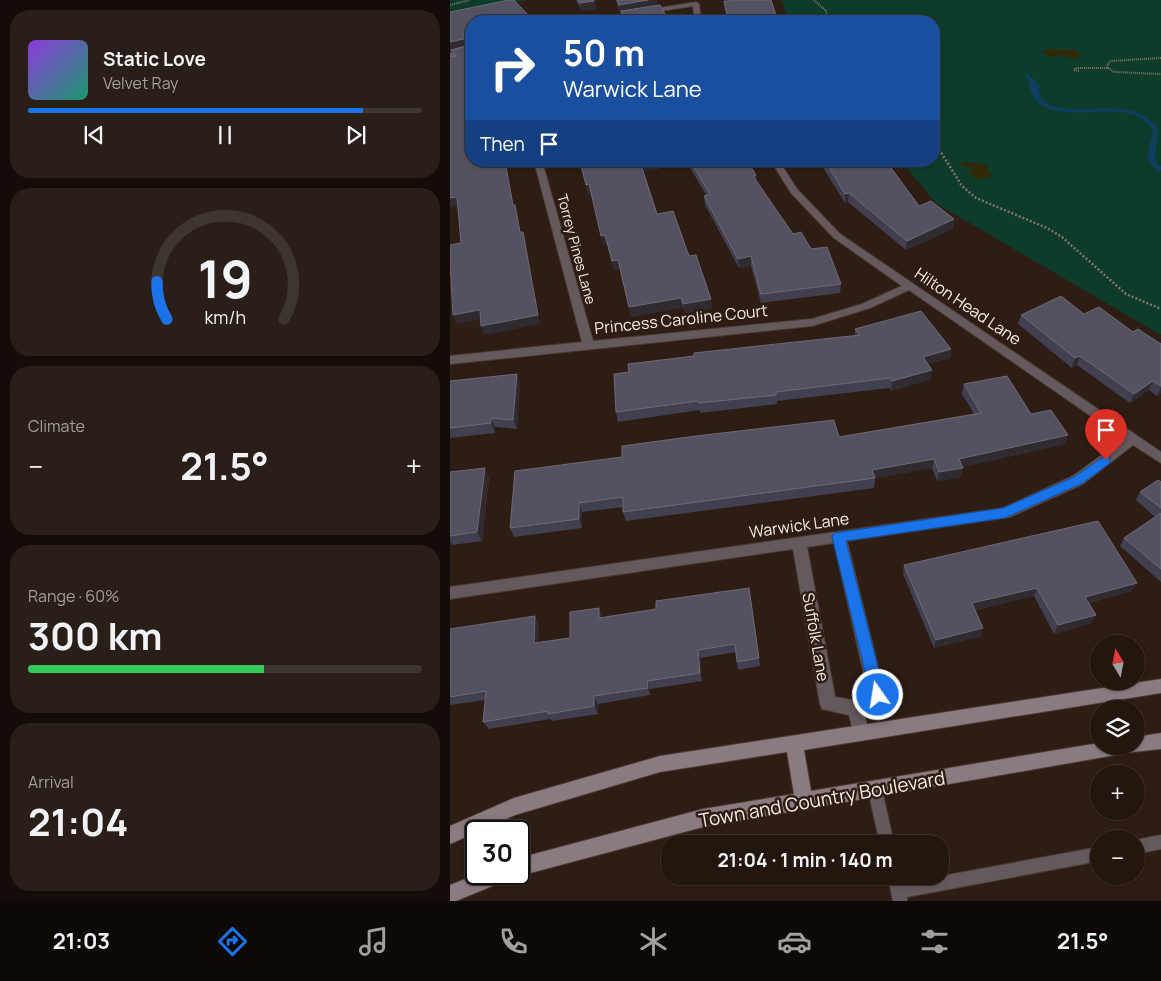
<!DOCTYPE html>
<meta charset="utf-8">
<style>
:root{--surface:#22160f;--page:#2a1f18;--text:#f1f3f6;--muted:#a29f9e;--line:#3f352f;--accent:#1a73e8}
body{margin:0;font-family:Manrope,sans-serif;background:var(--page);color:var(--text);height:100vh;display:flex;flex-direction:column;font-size:19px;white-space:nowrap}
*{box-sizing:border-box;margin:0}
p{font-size:16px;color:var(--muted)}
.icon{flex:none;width:28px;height:28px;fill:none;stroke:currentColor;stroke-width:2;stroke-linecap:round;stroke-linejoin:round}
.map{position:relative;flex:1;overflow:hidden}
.sheet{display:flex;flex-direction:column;gap:10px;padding:10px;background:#130c08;width:450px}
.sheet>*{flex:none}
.guide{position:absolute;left:15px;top:15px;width:475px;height:152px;border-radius:20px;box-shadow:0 1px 4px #0004,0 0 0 1px var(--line);background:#1a4fa0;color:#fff;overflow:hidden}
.needle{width:32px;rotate:350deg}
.fabs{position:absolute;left:640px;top:635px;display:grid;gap:10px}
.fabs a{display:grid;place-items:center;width:55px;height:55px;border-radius:50%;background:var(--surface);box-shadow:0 1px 4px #0004,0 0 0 1px var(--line);font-size:25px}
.speed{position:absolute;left:15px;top:820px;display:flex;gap:10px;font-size:25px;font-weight:700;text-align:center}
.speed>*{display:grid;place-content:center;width:65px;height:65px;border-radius:50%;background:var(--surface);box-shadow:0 1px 4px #0004,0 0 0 1px var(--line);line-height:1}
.speed .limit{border:2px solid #111;border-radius:8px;background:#fff;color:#111}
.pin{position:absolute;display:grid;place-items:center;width:42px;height:42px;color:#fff;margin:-51px -21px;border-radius:50% 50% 50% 0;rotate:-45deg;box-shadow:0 0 5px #0007}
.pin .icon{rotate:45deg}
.me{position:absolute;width:55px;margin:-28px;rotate:347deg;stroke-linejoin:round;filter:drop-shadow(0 0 4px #0008)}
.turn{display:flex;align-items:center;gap:18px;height:105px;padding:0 15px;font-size:22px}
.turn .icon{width:65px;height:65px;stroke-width:2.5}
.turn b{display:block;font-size:35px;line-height:42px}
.then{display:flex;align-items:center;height:48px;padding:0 15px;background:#0003;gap:10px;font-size:19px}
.big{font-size:38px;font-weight:700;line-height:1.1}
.sheet .tile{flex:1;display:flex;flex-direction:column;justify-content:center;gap:8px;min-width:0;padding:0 18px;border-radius:20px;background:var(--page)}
.sheet .dial{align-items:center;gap:0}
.dial svg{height:130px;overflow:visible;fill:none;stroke:var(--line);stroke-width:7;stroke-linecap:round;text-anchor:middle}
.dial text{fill:var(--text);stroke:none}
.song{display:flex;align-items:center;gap:15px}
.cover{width:60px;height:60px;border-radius:8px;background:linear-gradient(135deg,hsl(270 70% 55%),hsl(160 70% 35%))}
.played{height:5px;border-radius:2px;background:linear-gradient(90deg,var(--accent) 85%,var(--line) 85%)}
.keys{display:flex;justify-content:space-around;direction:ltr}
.heat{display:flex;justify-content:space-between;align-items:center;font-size:28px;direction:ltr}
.charge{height:8px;border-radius:4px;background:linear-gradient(90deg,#34c759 60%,var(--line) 0)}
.trip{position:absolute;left:211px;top:835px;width:288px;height:50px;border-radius:20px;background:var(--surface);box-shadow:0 1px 4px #0004,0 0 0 1px var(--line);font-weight:700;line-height:50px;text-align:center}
.tab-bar{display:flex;height:80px;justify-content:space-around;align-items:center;background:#0e0906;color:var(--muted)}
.tab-bar .icon{width:35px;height:35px}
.tab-bar .current{color:var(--accent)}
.tab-bar b{font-size:22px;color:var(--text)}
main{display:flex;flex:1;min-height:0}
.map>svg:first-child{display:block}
.green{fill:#0d3c2a}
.sand{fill:#302807}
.water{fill:#103e60}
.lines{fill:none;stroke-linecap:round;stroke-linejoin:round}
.lane-casing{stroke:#4a3a31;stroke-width:2}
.street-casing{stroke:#4a3a31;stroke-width:2}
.secondary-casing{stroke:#4a3a31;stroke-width:2}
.path-far1{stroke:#82736c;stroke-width:2;stroke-dasharray:1 1;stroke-linecap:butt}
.path{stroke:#82736c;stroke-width:2.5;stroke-dasharray:2 2;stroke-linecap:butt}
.lane{fill:#645a5e;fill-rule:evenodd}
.street{fill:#645a5e;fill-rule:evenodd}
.secondary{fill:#8a7a81;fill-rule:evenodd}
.wall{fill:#404050}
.shaded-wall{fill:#302a31}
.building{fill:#545260;stroke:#6d6a75}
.route{fill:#1a73e8;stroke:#114b97}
.labels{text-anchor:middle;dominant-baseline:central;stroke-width:5;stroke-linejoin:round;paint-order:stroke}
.far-street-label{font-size:14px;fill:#f8ebe6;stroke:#2e1d14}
.street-label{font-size:16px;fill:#f8ebe6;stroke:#2e1d14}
.near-street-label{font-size:19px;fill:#f8ebe6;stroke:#2e1d14}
</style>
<main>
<section class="sheet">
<div class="tile">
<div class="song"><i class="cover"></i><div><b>Static Love</b><p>Velvet Ray</p></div></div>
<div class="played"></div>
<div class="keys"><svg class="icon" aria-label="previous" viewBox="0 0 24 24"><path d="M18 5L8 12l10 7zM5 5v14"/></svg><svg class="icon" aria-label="pause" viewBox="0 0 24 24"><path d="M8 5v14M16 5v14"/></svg><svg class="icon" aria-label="next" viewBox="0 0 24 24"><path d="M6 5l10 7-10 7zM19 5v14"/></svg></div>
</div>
<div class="tile dial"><svg viewBox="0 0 100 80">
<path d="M14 69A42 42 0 1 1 86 69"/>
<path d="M14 69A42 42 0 0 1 8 46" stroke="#1a73e8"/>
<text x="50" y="56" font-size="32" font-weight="700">19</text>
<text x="50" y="72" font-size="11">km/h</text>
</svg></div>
<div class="tile"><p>Climate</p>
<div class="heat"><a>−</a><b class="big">21.5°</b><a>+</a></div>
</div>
<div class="tile"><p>Range · 60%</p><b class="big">300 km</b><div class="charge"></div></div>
<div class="tile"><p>Arrival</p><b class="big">21:04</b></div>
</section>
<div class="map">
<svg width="711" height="901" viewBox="0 0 711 901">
<rect width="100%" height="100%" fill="#2e1d14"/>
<g class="green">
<path d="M0,0H76L0,18Z"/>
<path d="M332,0H711V335L487,204L451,161H484V21H338Z"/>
</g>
<g class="sand">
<path d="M598,49L625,50L632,55L624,59L611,55L600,57L593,52Z"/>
<path d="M516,162L535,164L542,176C535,181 524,179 518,173L523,169L511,165V163Z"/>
</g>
<path class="water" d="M577,73L591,88L588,89L592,100C598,106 606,107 613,108C647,113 684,98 708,128L705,158L707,164L711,166V171C692,165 698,147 704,133C685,93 625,125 591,105C579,98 582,84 575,75Z"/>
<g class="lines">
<defs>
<g id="lane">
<path d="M425,783L430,785L432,790L444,844H430L418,790L420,785Z"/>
<path d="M711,835V849L686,854V840Z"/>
<path d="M649,847V861L457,897V901H443L438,876H452L454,883Z"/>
</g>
<g id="street">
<path d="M246,2L249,4L251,21H245L243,6L146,21H131Z"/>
<path d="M21,48V52L0,57V53Z"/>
<path d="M84,161H92L143,341L362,319L412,304L452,286L384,238L341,193L321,161H329L347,189L390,234L711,452V463L683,445L633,484L560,517L397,541L435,695L433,700L414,711L419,733L417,739L411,741L405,739L399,715L372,709L370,704L343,549L0,599V587L553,508L623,476L674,439L459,290L420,308L362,326L0,364V356L132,342ZM384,543L418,692L404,700L385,697L357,547Z"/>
</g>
<g id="secondary">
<path d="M711,679V693L354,750L361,791L649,743V746H686V737L711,733V749L683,752L253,827L69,876L64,874H69V858L253,809L344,794L337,752L210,772L65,815L0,844V826L64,798L210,756Z"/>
<path d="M28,874H60L57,880L6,901H0V885Z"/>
</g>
</defs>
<use href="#lane" class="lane-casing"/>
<use href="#street" class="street-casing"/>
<use href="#secondary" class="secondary-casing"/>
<g class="path-far1">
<path d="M364,0L376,11L378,21"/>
<path d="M0,5L20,0"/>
<path d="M658,68L664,72L711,74"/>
<path d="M629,71L624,70L626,68H658L657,65L661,61L711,58"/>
<path d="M484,143L488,147"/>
</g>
<path class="path" d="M487,146L512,186L526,198L597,228L612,237L676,294L711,309"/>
<use href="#lane" class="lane"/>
<use href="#street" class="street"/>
<use href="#secondary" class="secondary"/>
</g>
<g class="wall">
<path d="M126,0H144L146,9L132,11Z"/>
<path d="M166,0H207V5L219,21H173L171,12L170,13Z"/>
<path d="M279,0H321L328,21H274V19H277L275,9L274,1H279Z"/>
<path d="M124,161H297L306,175V181L343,234L361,249L391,284L390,293L311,303L301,266L289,268L255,205L254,196L256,195L238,164L228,165L193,171L207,214L239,256L262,308L235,313L233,307L181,317L170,269L164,270L157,244L154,245L141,193L138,194L130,163L125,164Z"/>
<path d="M364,161H436L469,206L504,219L503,229L456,250L398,202L395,203L371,164L366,165Z"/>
<path d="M634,314L683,332L711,344V393L707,396L699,390L680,403L627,365L622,368L568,324L571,315Z"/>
<path d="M405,329L501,349L500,358L478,364L481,379L441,391L439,388L327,401V404L250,413V410L168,422L166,412L179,372L244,356L405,336Z"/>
<path d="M0,381L70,384L67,429L45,427V433L0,438Z"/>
<path d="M514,384L581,414L615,444L512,467L511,477L487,481L482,468L425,478L424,488L176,521L173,512V507L132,512V528L64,537L60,528L65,471L389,437L524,414L512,394Z"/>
<path d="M0,472L39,477L32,541L2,545L0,541Z"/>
<path d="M711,482V582L670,546L674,538L705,517L686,500L690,492Z"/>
<path d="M454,565L682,591L639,603L646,615L641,623L604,634L584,596L525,610L531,636L484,648L453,574Z"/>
<path d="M299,588L310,666L288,670L286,652L250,658L252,681L200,689V695L148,704V714L102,721L100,719L39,729L33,722L35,700L0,705V629L89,624L88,643L120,638L152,616V618L206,609Z"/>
</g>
<g class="shaded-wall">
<path d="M198,0H207L208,6L170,13L169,5Z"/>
<path d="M144,1L146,9L132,11L130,3Z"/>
<path d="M79,16L80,21H56Z"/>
<path d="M21,29V37L15,39L21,71L16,47L0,51V42L13,31Z"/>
<path d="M55,161L57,170L65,214L63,205Z"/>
<path d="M124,161H130V163L125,164Z"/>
<path d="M197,161H227L228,165L191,171L190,162Z"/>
<path d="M367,161H371V164L366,165Z"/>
<path d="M139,184L141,193L138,194L136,185Z"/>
<path d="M399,193L398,202L395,203V194Z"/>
<path d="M7,197L10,206L0,208V198Z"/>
<path d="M504,219L503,229L456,250L457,241Z"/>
<path d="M73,232L75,241L90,324L34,335L31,326Z"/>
<path d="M155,235L157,244L154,245L151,236Z"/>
<path d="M301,256V266L289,268L288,259Z"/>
<path d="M168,260L170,269L164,270L162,261Z"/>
<path d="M231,298L233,307L181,317L179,307Z"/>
<path d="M261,299L262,308L235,313L233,304Z"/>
<path d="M30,310L33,319L7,324L3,315Z"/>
<path d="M501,349L500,358L471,366L473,357Z"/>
<path d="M630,356L627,365L622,368L625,358Z"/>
<path d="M482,370L481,379L441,391L442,381Z"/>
<path d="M67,374L70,384L67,429L63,420Z"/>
<path d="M703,381L699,390L680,403L684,394Z"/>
<path d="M711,387V393L707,396Z"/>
<path d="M41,418L45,427V433L41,423Z"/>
<path d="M618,435L615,444L507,468L509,459Z"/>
<path d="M484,459L482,468L422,479V470Z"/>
<path d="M35,468L39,477L32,541L27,532Z"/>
<path d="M513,468L511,477L487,481L489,472Z"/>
<path d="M129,503L132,512V528L129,519Z"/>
<path d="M687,583L682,591L631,605L635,597Z"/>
<path d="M587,588L584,596L520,611L522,603Z"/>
<path d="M149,608L152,616V626L149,618Z"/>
<path d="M646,615L641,623L604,634L608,625Z"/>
<path d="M85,616L89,624L88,651L84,643Z"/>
<path d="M533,628L531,636L484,648L486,640Z"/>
<path d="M248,650L250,658L252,681L250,673Z"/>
<path d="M197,681L200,689V695L198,688Z"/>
<path d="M144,696L148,704V714L144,706Z"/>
</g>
<g class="building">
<path d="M59,0H64L79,16L56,21H21V29L13,31L14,39L0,42V12Z"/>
<path d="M128,0H144V1L130,3Z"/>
<path d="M167,0H198L169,5Z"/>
<path d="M281,0H321L328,21H274V19H278L274,1H281Z"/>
<path d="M210,5L219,21H175L171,11Z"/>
<path d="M16,46L20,67H21V161H55L63,205H65L70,232H73L88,315L31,326L30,310L3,315L0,261V245L11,243L7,197L0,198V57L6,56L1,50Z"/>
<path d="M130,161H197L190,162L207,214L223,211L239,256L246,255L261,299L233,304L231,298L179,307L168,260L162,261L155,235L151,236L139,184L136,185Z"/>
<path d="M240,161H297L306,175L303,176L343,234L351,232L361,249L377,247L391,284L311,294L301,256L288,259L254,196L260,194Z"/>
<path d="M375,161H436L469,206L481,201L504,219L457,241L399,193L395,194Z"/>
<path d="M611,296L634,314L649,307L683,332L688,329L711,344V386L703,381L684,394L630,356L625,358L571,315Z"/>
<path d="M471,311L501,349L473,357L482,370L442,381L440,378L326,392V395L249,403L248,401L166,412L164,374L179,372L178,364L244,356V353L410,335L405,329Z"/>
<path d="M67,374L63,420L41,418V423L0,428V381Z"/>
<path d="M557,376L581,414L601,410L618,435L509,459L513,468L489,472L484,459L422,470L425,478L173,512V497L129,503V519L60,528L65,471L172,457V446L246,436L384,420L389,437L531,413L514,384Z"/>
<path d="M35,468L27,532L0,536V472Z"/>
<path d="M708,480L711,482V508L690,492Z"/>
<path d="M711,513V569L674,538Z"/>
<path d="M648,521L687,583L635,597L646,615L608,625L587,588L522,603L533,628L486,640L454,565Z"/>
<path d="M299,588L309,658L287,662L285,644L248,650L250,673L197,681L198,688L144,696V706L98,714V711L33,722L36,691L0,697V629L85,616L84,643L120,638V612L149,608V618L206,609V601Z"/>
</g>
<path class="route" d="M656,455L660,457V463L633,483L555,518L396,541L435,695L433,700L428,702L422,700L382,537L384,533L553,508L624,477Z"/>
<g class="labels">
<g class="far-street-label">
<text transform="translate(127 249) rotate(75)">Torrey Pines Lane</text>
</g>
<g class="street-label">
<text transform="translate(518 306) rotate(34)">Hilton Head Lane</text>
<text transform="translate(231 319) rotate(-6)">Princess Caroline Court</text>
<text transform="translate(349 525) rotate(-8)">Warwick Lane</text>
<text transform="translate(366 637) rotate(80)">Suffolk Lane</text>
</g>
<g class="near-street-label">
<text transform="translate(372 799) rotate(-10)">Town and Country Boulevard</text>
</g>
</g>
</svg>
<div class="fabs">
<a><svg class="needle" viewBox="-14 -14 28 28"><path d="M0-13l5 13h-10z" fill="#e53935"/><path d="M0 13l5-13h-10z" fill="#a29f9e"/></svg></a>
<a><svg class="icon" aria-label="layers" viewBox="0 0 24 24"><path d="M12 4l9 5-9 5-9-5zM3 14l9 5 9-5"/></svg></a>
<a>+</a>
<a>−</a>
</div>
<div class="speed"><div class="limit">30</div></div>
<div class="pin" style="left:656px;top:460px;background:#d93025"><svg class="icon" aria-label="arrive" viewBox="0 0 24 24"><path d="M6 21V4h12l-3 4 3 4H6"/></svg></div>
<svg class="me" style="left:428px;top:695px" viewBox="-20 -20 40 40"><circle r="17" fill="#1a73e8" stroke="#fff" stroke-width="3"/><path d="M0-11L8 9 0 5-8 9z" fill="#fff"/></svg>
<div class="trip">21:04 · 1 min · 140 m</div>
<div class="guide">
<div class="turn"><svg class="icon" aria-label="right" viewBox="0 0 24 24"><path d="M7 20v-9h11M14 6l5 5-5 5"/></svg><div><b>50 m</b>Warwick Lane</div></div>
<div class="then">Then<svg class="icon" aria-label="arrive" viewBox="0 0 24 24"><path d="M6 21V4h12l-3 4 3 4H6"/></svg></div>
</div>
</div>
</main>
<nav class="tab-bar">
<b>21:03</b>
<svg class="icon current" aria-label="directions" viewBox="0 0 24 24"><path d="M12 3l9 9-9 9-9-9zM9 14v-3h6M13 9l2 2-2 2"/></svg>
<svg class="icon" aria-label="music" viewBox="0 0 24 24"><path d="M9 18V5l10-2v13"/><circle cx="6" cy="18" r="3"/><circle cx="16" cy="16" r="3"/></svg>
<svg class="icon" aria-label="phone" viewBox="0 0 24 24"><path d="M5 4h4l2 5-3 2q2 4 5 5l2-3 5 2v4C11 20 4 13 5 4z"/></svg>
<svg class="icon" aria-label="climate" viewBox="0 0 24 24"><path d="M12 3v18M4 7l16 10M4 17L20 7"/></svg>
<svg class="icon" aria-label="car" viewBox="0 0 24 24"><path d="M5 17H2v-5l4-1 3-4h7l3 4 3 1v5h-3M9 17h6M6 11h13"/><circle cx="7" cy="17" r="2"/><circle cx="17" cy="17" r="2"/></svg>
<svg class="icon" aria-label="filters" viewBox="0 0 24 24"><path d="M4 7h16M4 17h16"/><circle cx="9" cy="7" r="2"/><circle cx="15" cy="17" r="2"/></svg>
<b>21.5°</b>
</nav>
